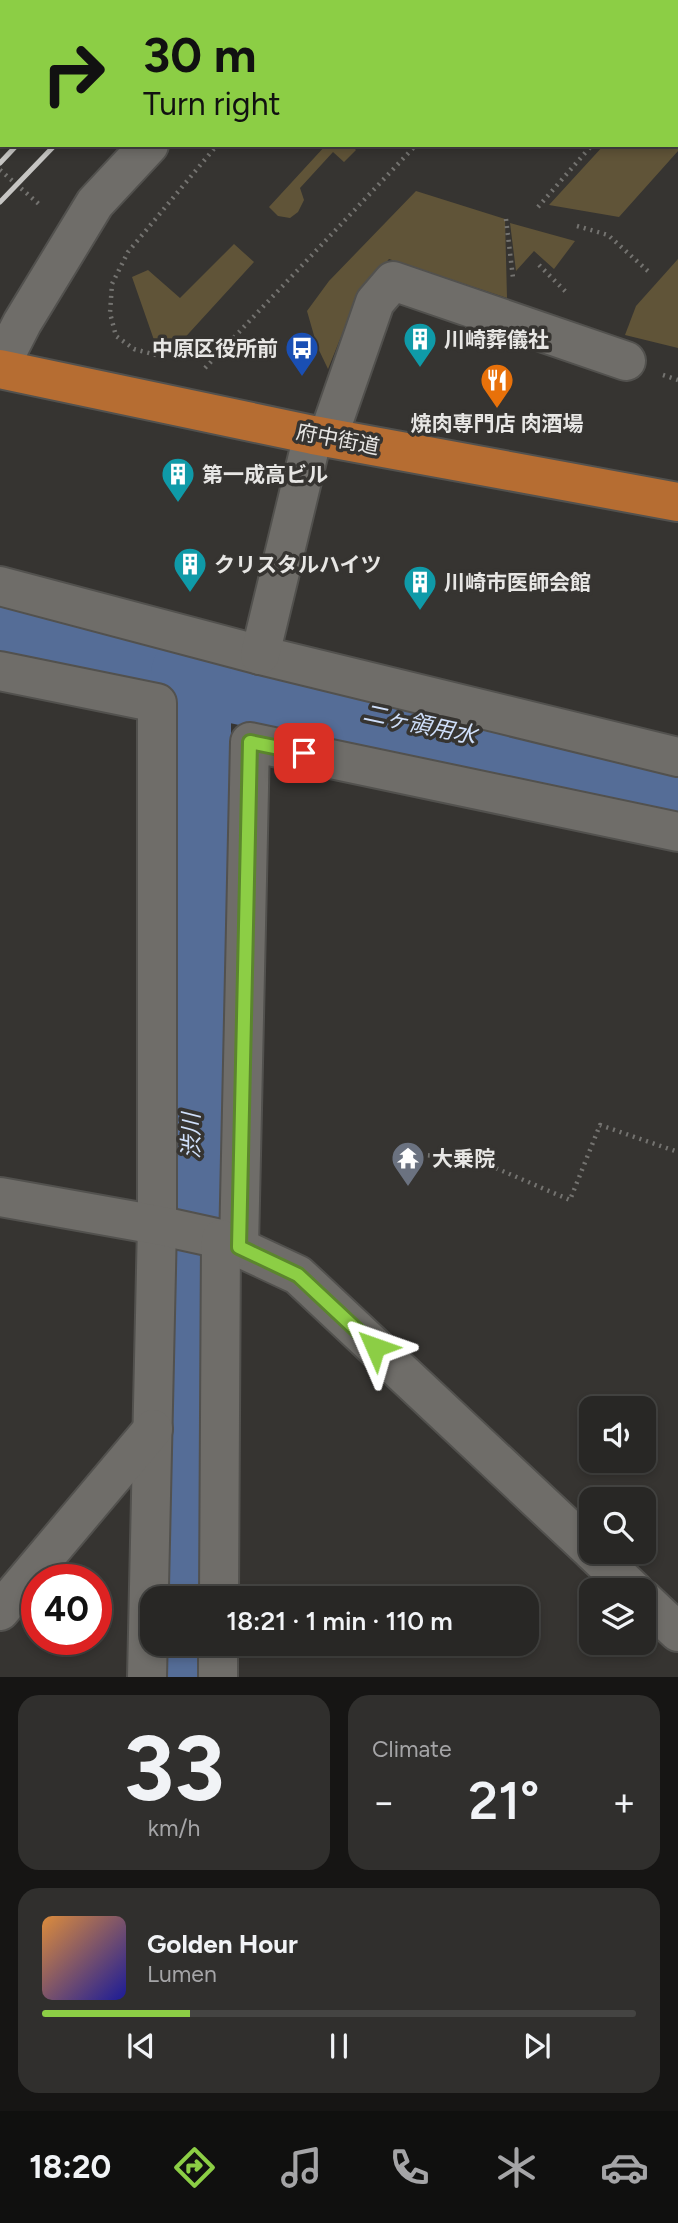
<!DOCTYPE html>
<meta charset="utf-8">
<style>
:root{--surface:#282725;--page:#302f2d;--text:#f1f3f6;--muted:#a5a5a7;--line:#444442;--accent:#8cce45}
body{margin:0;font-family:Figtree,"Noto Sans JP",sans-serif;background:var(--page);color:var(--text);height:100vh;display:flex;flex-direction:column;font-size:26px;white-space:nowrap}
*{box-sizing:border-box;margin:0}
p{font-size:23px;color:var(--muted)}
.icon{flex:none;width:38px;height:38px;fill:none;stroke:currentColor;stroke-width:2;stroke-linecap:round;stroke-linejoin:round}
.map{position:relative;height:1677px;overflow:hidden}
.panel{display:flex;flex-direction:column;gap:18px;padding:18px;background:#161514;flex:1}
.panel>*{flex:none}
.top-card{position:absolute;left:0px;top:0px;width:679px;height:147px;box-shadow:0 4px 10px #0003,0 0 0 2px var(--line);background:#8cce45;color:#111;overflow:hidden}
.tools{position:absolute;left:579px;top:1396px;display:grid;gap:14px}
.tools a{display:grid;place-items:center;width:77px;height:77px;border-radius:14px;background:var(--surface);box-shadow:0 4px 10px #0003,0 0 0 2px var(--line);font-size:35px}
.speed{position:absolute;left:21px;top:1564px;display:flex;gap:14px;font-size:35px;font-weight:700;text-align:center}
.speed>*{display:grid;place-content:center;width:91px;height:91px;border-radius:50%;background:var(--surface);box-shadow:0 4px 10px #0003,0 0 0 2px var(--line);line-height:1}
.speed .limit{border:10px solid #d22;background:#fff;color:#111}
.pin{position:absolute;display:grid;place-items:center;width:60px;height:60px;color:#fff;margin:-30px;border-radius:14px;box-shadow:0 4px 10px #0006}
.me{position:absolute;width:77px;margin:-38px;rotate:313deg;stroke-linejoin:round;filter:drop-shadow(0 0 5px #0008)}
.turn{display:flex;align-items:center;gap:24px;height:147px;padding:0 28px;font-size:32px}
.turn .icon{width:91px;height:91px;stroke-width:2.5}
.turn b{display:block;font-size:49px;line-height:60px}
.big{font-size:52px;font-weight:600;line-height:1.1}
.panel .tile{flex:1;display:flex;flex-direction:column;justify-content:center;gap:10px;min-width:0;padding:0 24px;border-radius:21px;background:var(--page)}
.panel .dial{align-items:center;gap:0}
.dial b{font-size:91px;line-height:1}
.song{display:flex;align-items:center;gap:21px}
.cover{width:84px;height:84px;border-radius:10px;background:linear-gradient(135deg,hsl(30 70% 55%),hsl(240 70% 35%))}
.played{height:7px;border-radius:4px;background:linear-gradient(90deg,var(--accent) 25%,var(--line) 25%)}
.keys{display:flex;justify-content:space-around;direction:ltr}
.heat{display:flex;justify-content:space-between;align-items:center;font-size:38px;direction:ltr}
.panel .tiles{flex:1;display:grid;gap:18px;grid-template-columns:1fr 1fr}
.tile:last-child{grid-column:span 2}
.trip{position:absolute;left:140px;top:1586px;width:399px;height:70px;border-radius:21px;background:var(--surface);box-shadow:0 4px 10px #0003,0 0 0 2px var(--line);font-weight:600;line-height:70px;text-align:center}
.tabs{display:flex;height:112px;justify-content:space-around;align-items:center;background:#10100f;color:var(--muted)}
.tabs .icon{width:49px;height:49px}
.tabs .active{color:var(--accent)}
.tabs b{font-size:32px;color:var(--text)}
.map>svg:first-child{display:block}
.green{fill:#605438}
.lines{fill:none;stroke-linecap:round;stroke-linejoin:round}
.river{stroke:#556d97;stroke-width:80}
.minor-casing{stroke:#52514e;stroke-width:42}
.highway-casing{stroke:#52514e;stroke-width:42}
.path{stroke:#747370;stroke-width:4.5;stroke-dasharray:2 5;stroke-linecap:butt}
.minor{stroke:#6f6d69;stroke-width:38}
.highway{stroke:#b66d32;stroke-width:38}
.rail{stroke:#c6c5c3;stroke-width:5}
.route-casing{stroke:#5b862d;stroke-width:18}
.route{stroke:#8cce45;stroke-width:12}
.labels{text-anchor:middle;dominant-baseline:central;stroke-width:7;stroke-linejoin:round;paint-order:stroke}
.poi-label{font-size:21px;font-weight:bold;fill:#e7e6e4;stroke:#363431;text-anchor:start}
.street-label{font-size:21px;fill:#e7e6e4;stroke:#363431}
.water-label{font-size:23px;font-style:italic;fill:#cfdffa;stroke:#363431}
</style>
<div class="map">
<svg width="678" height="1677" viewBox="0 0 678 1677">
<rect width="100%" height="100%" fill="#363431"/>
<g class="green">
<path d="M677,72L678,151L619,217L549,205L604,145H677Z"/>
<path d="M326,145H351L356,150L344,162L333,152L300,188L304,200L298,212L290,218L278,216L269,207Z"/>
<path d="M416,191L505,219L507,298L389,259L357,297L328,369L317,346L307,311L329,281Z"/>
<path d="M510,223L575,241L554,269L534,251L516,271Z"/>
<path d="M234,244L254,262L179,344L154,340L132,277L148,270L180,298Z"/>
<path d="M678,259V348L625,335L636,306Z"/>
</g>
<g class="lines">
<g class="river">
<path d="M0,626L191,674L608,762L678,781"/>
<path d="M191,1598V674"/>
<path d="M191,1677V1643"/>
</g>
<defs>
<g id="minor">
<path d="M86,2L88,0"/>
<path d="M285,2L287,0"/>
<path d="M0,93L2,91"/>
<path d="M0,366L22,323L95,203L149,145"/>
<path d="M328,437L375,302L393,281L626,361"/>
<path d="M0,586L260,655L678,757"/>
<path d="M260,655L313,435"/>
<path d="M0,671L157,703V1225L147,1677"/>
<path d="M0,1197L157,1225L221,1239L298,1275L592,1551"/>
<path d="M239,1247L250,742L678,832"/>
<path d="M593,1552L634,1591"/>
<path d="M219,1598L221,1239"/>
<path d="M644,1600L678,1632"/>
<path d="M0,1611L153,1429"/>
<path d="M218,1677V1643"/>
</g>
<path id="highway" d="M0,369L313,435L678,502"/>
</defs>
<use href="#minor" class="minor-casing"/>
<use href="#highway" class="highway-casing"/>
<g class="path">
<path d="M338,2L339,0"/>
<path d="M677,48H678"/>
<path d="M0,170L40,205"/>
<path d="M538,207L592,145"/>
<path d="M506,219L513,278"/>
<path d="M577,226L608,235L649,272"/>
<path d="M539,265L568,294"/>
<path d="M156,355L134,349L116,336L110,313L112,284L128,252L217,145"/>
<path d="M205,368L416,145"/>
<path d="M663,375L678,380"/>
<path d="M414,1154L477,1160L570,1200L600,1125L678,1152"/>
</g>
<use href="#minor" class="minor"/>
<use href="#highway" class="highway"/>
<g class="rail">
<path d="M155,2L157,0"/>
<path d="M192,2L194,0"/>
<path d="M0,163L17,145"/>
<path d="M0,202L55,145"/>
</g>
</g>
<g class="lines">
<defs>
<path id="route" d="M304,753L250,742L239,1247L298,1275L375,1347"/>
</defs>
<use href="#route" class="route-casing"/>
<use href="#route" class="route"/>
</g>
<defs>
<symbol id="building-pin" viewBox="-11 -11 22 30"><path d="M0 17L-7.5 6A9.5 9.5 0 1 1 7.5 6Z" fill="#0f9aa8" stroke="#363431"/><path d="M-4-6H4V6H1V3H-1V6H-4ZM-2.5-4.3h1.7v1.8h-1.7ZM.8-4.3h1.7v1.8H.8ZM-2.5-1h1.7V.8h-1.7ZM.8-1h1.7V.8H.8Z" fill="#fff"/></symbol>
<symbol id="bus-pin" viewBox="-11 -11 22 30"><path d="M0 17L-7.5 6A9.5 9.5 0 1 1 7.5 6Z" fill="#1a4fb4" stroke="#363431"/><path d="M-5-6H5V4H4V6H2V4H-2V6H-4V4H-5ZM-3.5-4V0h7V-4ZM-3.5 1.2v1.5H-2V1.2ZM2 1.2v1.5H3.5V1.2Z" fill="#fff"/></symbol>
<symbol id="restaurant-pin" viewBox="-11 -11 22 30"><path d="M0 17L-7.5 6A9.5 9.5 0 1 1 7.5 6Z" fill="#e8710a" stroke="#363431"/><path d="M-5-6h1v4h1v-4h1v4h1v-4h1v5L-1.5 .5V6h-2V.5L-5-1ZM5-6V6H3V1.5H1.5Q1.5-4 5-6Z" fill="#fff"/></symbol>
<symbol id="temple-pin" viewBox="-11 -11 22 30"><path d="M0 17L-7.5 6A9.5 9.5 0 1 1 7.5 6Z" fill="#6b7280" stroke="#363431"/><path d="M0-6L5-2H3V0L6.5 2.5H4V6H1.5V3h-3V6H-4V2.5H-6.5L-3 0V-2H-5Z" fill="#fff"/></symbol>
</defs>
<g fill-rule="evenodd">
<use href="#building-pin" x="401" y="320" width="38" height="52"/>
<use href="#bus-pin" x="283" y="329" width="38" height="52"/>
<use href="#restaurant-pin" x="478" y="361" width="38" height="52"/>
<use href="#building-pin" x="159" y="455" width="38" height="52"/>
<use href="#building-pin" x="171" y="545" width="38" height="52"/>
<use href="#building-pin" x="401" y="563" width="38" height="52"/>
<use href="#temple-pin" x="389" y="1139" width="38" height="52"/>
</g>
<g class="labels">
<g class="poi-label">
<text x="444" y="339">川崎葬儀社</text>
<text x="278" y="348" text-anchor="end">中原区役所前</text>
<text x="497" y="423" text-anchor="middle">焼肉専門店 肉酒場</text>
<text x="202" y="474">第一成高ビル</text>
<text x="214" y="564">クリスタルハイツ</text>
<text x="444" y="582">川崎市医師会館</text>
<text x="432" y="1158">大乗院</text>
</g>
<g class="street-label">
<text transform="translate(338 439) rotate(11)">府中街道</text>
</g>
<g class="water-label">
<text transform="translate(420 724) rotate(12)">二ヶ領用水</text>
<text transform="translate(191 1136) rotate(-90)">渋川</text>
</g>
</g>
</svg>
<div class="tools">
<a><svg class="icon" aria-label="sound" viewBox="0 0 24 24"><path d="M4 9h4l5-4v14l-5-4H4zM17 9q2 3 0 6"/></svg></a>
<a><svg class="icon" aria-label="search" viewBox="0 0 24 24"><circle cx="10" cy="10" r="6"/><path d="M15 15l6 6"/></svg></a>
<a><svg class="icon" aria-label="layers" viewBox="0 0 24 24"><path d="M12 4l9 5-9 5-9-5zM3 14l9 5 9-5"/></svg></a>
</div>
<div class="speed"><div class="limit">40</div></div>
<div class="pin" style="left:304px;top:753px;background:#d93025"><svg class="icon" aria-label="arrive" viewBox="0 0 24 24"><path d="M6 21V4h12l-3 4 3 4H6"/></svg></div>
<svg class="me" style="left:375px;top:1347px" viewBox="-20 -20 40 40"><path d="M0-17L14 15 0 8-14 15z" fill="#8cce45" stroke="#fff" stroke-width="4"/></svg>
<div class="trip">18:21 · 1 min · 110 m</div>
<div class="top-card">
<div class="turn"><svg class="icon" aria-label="right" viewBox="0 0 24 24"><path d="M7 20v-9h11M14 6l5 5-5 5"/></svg><div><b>30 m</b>Turn right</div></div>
</div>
</div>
<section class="panel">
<div class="tiles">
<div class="tile dial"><b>33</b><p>km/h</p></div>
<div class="tile"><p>Climate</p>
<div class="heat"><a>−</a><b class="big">21°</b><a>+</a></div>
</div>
<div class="tile">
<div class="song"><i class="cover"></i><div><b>Golden Hour</b><p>Lumen</p></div></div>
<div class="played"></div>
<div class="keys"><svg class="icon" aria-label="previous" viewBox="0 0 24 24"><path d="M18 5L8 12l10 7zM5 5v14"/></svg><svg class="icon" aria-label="pause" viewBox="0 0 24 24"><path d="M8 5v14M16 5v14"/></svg><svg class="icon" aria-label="next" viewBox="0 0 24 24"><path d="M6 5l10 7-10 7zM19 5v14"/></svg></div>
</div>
</div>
</section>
<nav class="tabs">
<b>18:20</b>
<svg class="icon active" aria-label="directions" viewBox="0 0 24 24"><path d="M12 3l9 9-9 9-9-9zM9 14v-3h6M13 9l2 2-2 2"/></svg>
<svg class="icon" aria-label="music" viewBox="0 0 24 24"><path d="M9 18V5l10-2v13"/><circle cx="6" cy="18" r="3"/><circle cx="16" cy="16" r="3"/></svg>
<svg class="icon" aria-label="phone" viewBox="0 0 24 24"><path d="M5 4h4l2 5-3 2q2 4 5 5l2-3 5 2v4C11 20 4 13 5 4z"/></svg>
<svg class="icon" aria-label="climate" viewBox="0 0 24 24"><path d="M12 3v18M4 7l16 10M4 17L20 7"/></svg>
<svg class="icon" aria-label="car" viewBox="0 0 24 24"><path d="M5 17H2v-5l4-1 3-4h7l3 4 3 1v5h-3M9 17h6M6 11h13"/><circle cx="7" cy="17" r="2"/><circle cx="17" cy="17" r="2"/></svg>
</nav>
